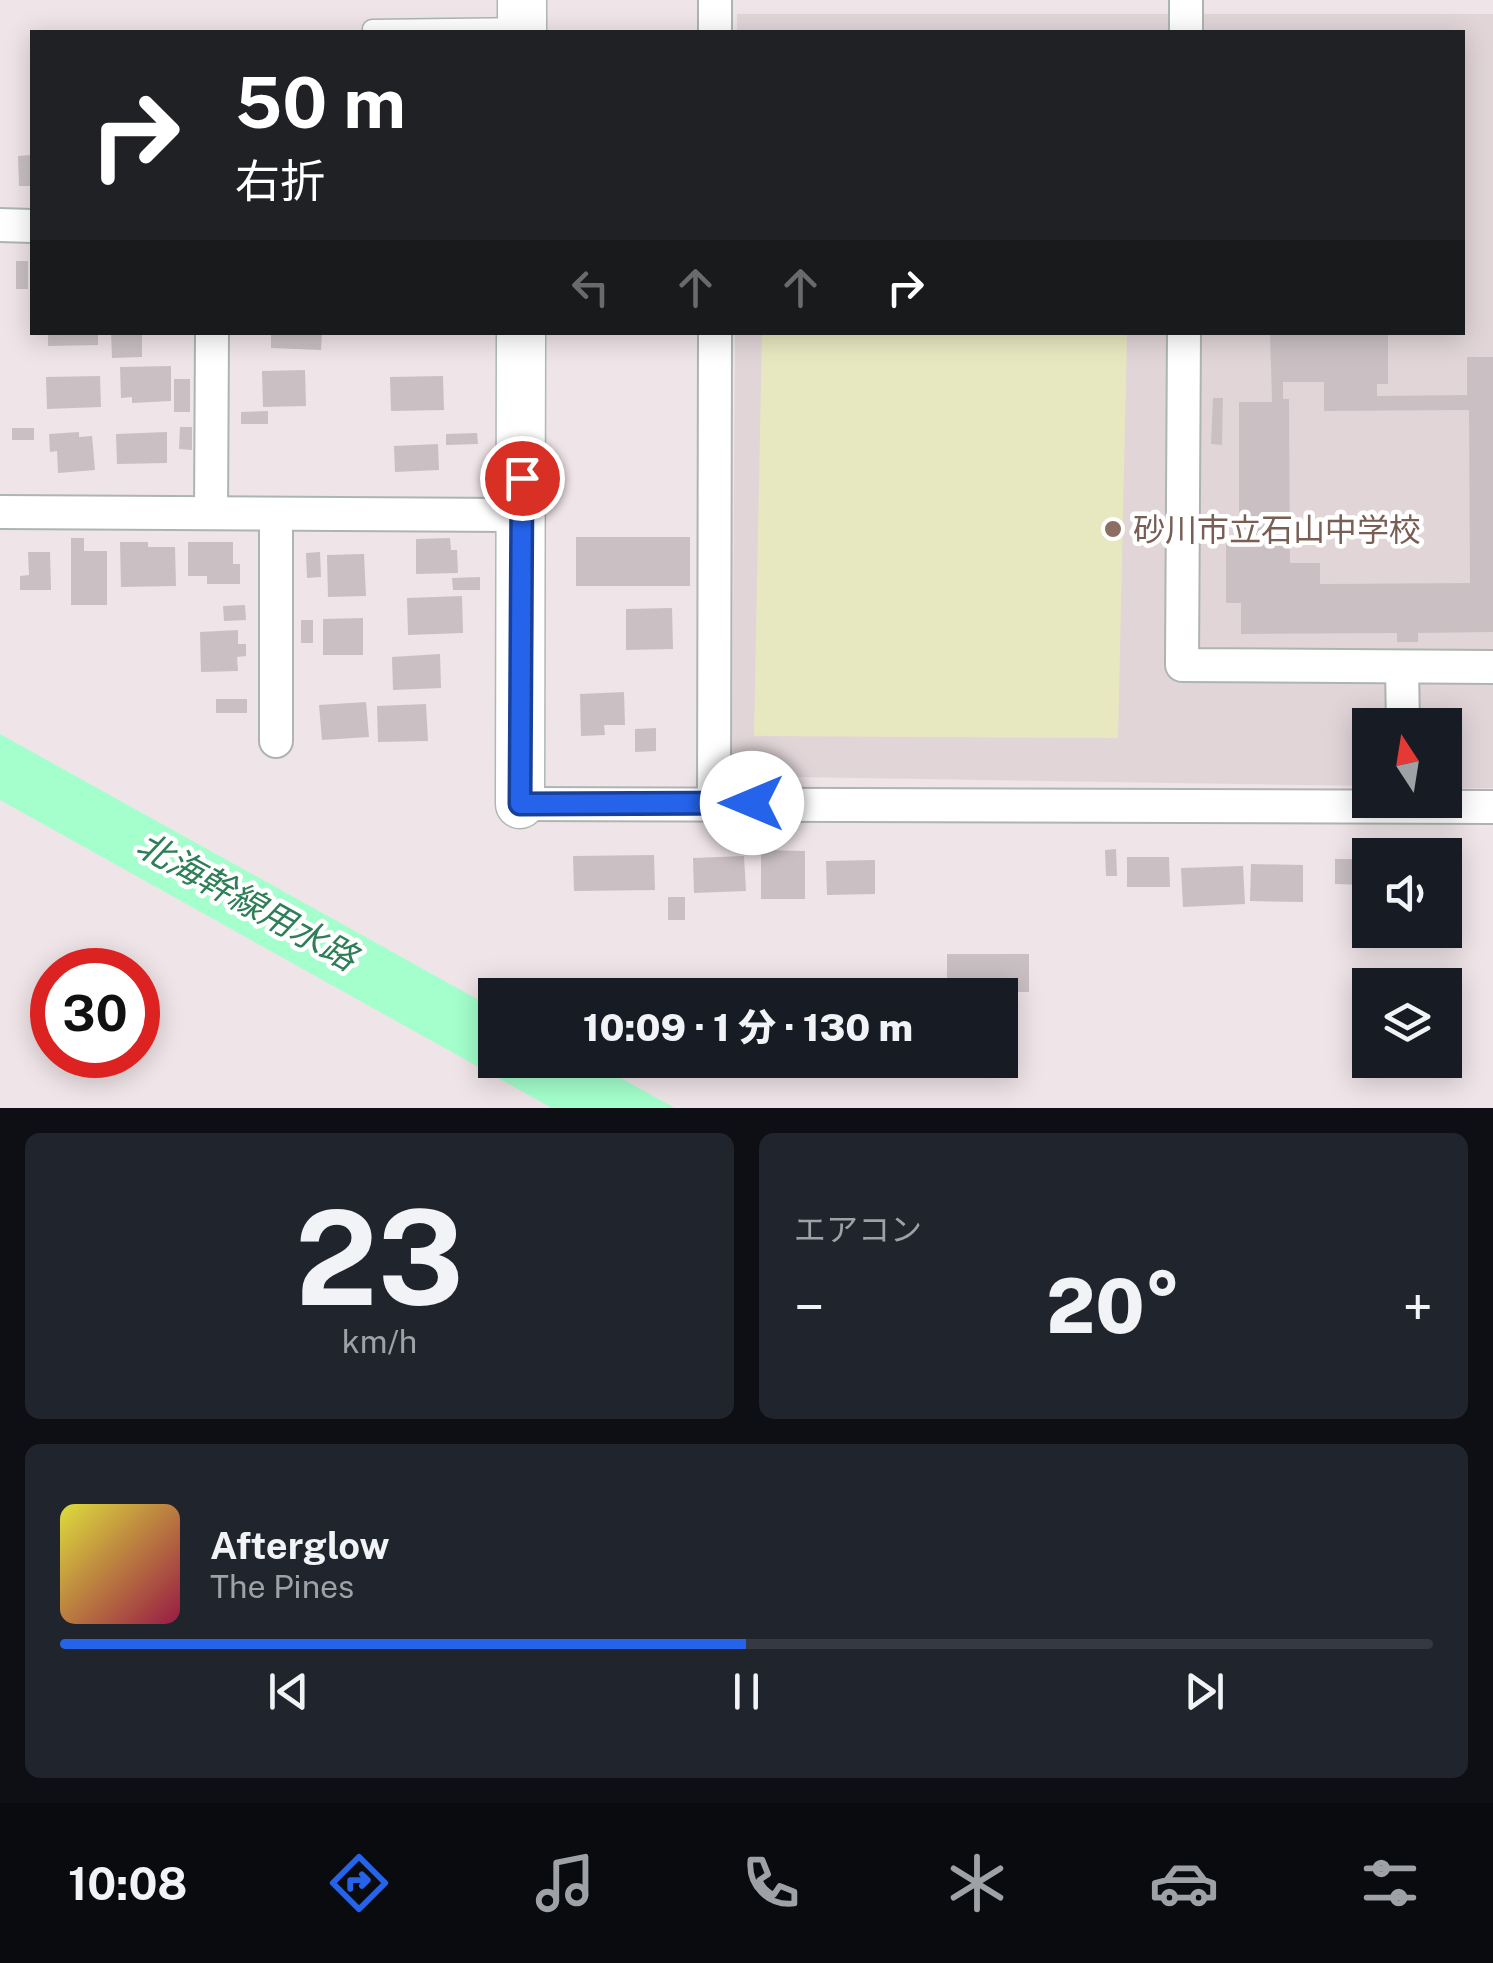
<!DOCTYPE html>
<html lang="ja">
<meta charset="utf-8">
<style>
:root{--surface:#171b24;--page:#20242c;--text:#f1f3f6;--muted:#9ea1a6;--line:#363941;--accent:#2563eb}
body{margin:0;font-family:"Public Sans","Noto Sans JP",sans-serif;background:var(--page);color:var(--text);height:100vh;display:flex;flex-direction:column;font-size:38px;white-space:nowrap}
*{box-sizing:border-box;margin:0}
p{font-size:32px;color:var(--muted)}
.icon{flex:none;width:55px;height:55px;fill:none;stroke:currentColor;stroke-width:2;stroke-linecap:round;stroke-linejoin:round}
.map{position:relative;height:1108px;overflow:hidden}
.panel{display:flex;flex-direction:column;gap:25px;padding:25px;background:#0d0f14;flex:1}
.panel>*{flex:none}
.top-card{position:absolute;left:30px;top:30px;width:1435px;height:305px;border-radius:0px;box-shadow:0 5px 25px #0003;background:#202124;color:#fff;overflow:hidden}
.needle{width:65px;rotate:348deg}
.buttons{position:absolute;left:1352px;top:708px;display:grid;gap:20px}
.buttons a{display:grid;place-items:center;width:110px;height:110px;border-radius:0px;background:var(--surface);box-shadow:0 5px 25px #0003;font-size:50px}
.speed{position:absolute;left:30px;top:948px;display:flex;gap:20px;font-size:50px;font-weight:700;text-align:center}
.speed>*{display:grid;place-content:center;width:130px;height:130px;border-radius:50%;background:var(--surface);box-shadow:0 5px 25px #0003;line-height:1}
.speed .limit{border:15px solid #d22;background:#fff;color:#111}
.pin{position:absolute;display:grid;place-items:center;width:85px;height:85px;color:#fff;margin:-42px;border:5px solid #fff;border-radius:50%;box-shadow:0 2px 10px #0007}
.me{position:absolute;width:110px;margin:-55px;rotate:270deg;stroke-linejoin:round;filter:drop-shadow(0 0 8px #0008)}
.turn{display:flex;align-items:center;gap:35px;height:210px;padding:0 40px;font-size:45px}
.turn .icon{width:130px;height:130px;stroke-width:2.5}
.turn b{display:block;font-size:70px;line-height:85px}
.lanes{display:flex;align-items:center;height:95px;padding:0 40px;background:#0003;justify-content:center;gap:50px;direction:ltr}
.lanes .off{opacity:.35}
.big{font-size:75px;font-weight:800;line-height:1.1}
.panel .widget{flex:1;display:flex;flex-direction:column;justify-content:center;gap:15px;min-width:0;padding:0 35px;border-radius:15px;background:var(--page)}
.panel .dial{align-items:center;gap:0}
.dial b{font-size:130px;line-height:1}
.song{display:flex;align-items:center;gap:30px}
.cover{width:120px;height:120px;border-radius:15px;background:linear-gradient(135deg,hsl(60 70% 55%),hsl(340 70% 35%))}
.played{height:10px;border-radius:5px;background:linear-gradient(90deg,var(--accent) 50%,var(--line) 50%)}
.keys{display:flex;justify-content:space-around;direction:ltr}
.heat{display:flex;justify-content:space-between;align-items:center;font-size:55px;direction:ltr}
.panel .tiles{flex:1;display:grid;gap:25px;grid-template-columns:1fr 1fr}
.widget:last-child{grid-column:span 2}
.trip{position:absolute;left:478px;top:978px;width:540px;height:100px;border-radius:0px;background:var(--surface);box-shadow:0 5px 25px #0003;font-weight:800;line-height:100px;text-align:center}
.dock{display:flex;height:160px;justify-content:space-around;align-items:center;background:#090b0e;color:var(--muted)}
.dock .icon{width:70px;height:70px}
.dock .active{color:var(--accent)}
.dock b{font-size:45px;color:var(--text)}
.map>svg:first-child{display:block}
.education{fill:#e1d5d8}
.green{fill:#e8e8c0}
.water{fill:#a4ffcc}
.building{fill:#cac0c3;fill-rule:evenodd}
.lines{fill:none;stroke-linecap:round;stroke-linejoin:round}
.lane-casing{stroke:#adb5b2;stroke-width:21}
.street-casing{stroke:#adb5b2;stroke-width:36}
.secondary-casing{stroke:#afb8b4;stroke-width:51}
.lane{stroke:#fff;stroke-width:18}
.street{stroke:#fff;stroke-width:32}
.secondary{stroke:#fff;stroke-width:48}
.route-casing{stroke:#184099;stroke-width:25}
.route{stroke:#2563eb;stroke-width:18}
.education-dot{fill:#8d6e63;stroke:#fff;stroke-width:4}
.labels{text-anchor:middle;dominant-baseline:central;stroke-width:9;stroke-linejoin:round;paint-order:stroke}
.education-label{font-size:32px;fill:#785e54;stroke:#fff;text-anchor:start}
.water-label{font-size:35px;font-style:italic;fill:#2e7f57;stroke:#fff}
</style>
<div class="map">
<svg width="1493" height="1108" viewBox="0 0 1493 1108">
<rect width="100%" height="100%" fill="#efe4e7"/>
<path class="education" d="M737,14H1493V788H1445V725H1370V786L732,776L735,333L1462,332V32H737Z"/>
<path class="green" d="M762,332L1127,333L1118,738L754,736Z"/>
<path class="water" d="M0,734L495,1009V1060H588L675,1108H552L0,800Z"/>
<g class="building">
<path d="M32,155V186H19L18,156Z"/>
<rect x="16" y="261" width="12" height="28"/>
<path d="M48,332H98V345L48,346Z"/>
<path d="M111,332H142V357L112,358Z"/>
<path d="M271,332H322L321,350L271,348Z"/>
<path d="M1270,332H1388V384H1377V396L1467,395V357H1493V632L1418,633V642H1397V633L1241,634V603H1226V536H1239V402H1272ZM1283,382H1324V411L1469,410L1470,583L1320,584V563H1290L1289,399H1283Z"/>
<path d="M171,366V401L132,403V397L121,398L120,367Z"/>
<path d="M305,370L306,406L263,407L262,371Z"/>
<path d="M100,376L101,407L47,409L46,377Z"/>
<path d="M443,376L444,410L391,411L390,377Z"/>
<rect x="174" y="379" width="16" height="33"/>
<path d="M1213,398H1223L1222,445L1211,444Z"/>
<path d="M268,411V424H241V412Z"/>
<path d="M180,427H192V450L179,449Z"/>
<rect x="12" y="428" width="22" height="12"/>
<path d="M79,432V437L92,436L95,470L58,473L57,451L50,452L49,434Z"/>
<path d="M167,432V463L117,464L116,434Z"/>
<path d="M477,433L478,444L446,445V434Z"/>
<path d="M438,444L439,470L395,472L394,446Z"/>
<rect x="576" y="537" width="114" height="49"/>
<path d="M71,538H84V551H107V605H71Z"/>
<path d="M450,538L451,550H457L458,573L416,574V539Z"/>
<path d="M120,542H148V547H175L176,586L121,587Z"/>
<path d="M188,542H233V564H240V584H207V576H188Z"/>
<path d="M28,552H50L51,590H20V576L29,575Z"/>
<path d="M320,552L321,577L307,578L306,553Z"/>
<path d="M364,554L366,596L328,597L327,555Z"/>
<path d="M480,577V590H453L452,578Z"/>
<path d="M462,596L463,633L408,635L407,598Z"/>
<path d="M245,605L246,620L224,621L223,606Z"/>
<path d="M672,608L673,649L626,650V609Z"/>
<path d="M363,618V655H323V619Z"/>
<rect x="301" y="620" width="12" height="23"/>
<path d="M238,630V644H246V656L237,657L238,671L201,672L200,632Z"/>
<path d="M440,654L441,688L393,690L392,657Z"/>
<path d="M624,692L625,725H604L605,735L581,736L580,694Z"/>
<rect x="216" y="699" width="31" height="14"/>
<path d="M366,702L369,737L322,740L319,705Z"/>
<path d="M426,704L428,741L378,742L377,706Z"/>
<path d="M656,728V751L635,752V729Z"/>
<path d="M1116,849L1117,876H1106L1105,850Z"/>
<path d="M761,850L805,851V899H761Z"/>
<path d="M654,855L655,890L574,891L573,856Z"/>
<path d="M744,856L746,891L694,893L693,858Z"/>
<path d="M1127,857H1169L1170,887H1127Z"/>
<path d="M1335,859H1364L1363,885L1335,884Z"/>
<path d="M875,860V894L827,895L826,861Z"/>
<path d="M1251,864L1303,865V902L1250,901Z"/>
<path d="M1243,866L1245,904L1183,907L1181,868Z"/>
<rect x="668" y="897" width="17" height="23"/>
<rect x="947" y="954" width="82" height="38"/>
</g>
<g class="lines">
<defs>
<path id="lane" d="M372,29L522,27"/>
<g id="street">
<path d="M715,32V0"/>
<path d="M1186,32V0"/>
<path d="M0,225L32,226"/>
<path d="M1184,332L1182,665L1493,667"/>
<path d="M0,512L521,515"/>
<path d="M211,513L212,332"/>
<path d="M276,514V741"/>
<path d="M1402,667L1403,725"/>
<path d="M714,803L715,332"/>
<path d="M520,804L1493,807"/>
</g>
<g id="secondary">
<path d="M522,32V0"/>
<path d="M520,804L521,332"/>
</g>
</defs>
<use href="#lane" class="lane-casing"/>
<use href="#street" class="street-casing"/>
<use href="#secondary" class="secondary-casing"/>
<use href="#lane" class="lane"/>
<use href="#street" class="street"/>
<use href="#secondary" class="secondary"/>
</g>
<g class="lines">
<defs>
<path id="route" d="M522,478L520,804L752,803"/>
</defs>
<use href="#route" class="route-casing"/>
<use href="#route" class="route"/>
</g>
<circle class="education-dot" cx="1113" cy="529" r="10"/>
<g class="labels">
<g class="education-label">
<text x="1133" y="529">砂川市立石山中学校</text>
</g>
<g class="water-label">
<text transform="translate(247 901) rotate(29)">北海幹線用水路</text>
</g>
</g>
</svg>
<div class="buttons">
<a><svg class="needle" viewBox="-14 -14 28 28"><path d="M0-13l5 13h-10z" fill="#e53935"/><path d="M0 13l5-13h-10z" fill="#9ea1a6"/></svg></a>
<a><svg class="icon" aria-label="sound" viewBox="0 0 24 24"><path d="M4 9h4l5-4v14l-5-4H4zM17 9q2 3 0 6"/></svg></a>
<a><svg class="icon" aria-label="layers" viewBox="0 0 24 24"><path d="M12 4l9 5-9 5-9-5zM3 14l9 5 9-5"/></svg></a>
</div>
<div class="speed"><div class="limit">30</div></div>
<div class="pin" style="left:522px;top:478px;background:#d93025"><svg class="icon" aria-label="arrive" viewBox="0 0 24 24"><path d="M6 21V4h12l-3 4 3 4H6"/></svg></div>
<svg class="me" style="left:752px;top:803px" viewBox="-20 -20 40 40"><circle r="19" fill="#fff"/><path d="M0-13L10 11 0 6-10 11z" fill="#2563eb"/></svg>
<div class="trip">10:09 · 1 分 · 130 m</div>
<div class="top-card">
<div class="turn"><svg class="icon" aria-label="right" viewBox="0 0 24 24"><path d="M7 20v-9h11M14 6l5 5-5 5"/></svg><div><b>50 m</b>右折</div></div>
<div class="lanes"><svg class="icon off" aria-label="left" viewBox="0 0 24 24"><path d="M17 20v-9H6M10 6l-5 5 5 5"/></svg><svg class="icon off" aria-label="ahead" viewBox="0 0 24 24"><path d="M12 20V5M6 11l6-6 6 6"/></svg><svg class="icon off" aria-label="ahead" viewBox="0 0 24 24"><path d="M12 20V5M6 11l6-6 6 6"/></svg><svg class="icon" aria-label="right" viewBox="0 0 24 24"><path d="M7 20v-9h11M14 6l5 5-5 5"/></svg></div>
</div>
</div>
<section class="panel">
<div class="tiles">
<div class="widget dial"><b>23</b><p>km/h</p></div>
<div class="widget"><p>エアコン</p>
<div class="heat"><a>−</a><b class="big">20°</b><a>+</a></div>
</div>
<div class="widget">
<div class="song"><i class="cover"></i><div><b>Afterglow</b><p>The Pines</p></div></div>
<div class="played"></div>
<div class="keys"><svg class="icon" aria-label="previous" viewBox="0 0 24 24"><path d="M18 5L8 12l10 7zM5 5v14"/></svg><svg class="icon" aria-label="pause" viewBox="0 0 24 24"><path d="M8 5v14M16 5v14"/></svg><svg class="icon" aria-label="next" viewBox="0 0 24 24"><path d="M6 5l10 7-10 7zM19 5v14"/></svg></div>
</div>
</div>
</section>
<nav class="dock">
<b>10:08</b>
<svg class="icon active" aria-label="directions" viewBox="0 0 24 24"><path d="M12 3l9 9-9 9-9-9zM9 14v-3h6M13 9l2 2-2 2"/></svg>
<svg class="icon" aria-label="music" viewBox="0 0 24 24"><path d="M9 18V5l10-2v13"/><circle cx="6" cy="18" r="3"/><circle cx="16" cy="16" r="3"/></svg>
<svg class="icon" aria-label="phone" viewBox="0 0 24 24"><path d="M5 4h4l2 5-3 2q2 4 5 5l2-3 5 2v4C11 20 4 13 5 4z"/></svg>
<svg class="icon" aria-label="climate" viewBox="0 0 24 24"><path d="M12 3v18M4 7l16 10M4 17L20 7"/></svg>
<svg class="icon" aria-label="car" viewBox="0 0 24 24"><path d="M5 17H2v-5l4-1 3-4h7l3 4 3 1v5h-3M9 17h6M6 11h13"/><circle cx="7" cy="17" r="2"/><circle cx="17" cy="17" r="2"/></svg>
<svg class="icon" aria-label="filters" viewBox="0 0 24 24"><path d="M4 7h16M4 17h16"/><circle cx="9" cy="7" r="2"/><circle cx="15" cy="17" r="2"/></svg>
</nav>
